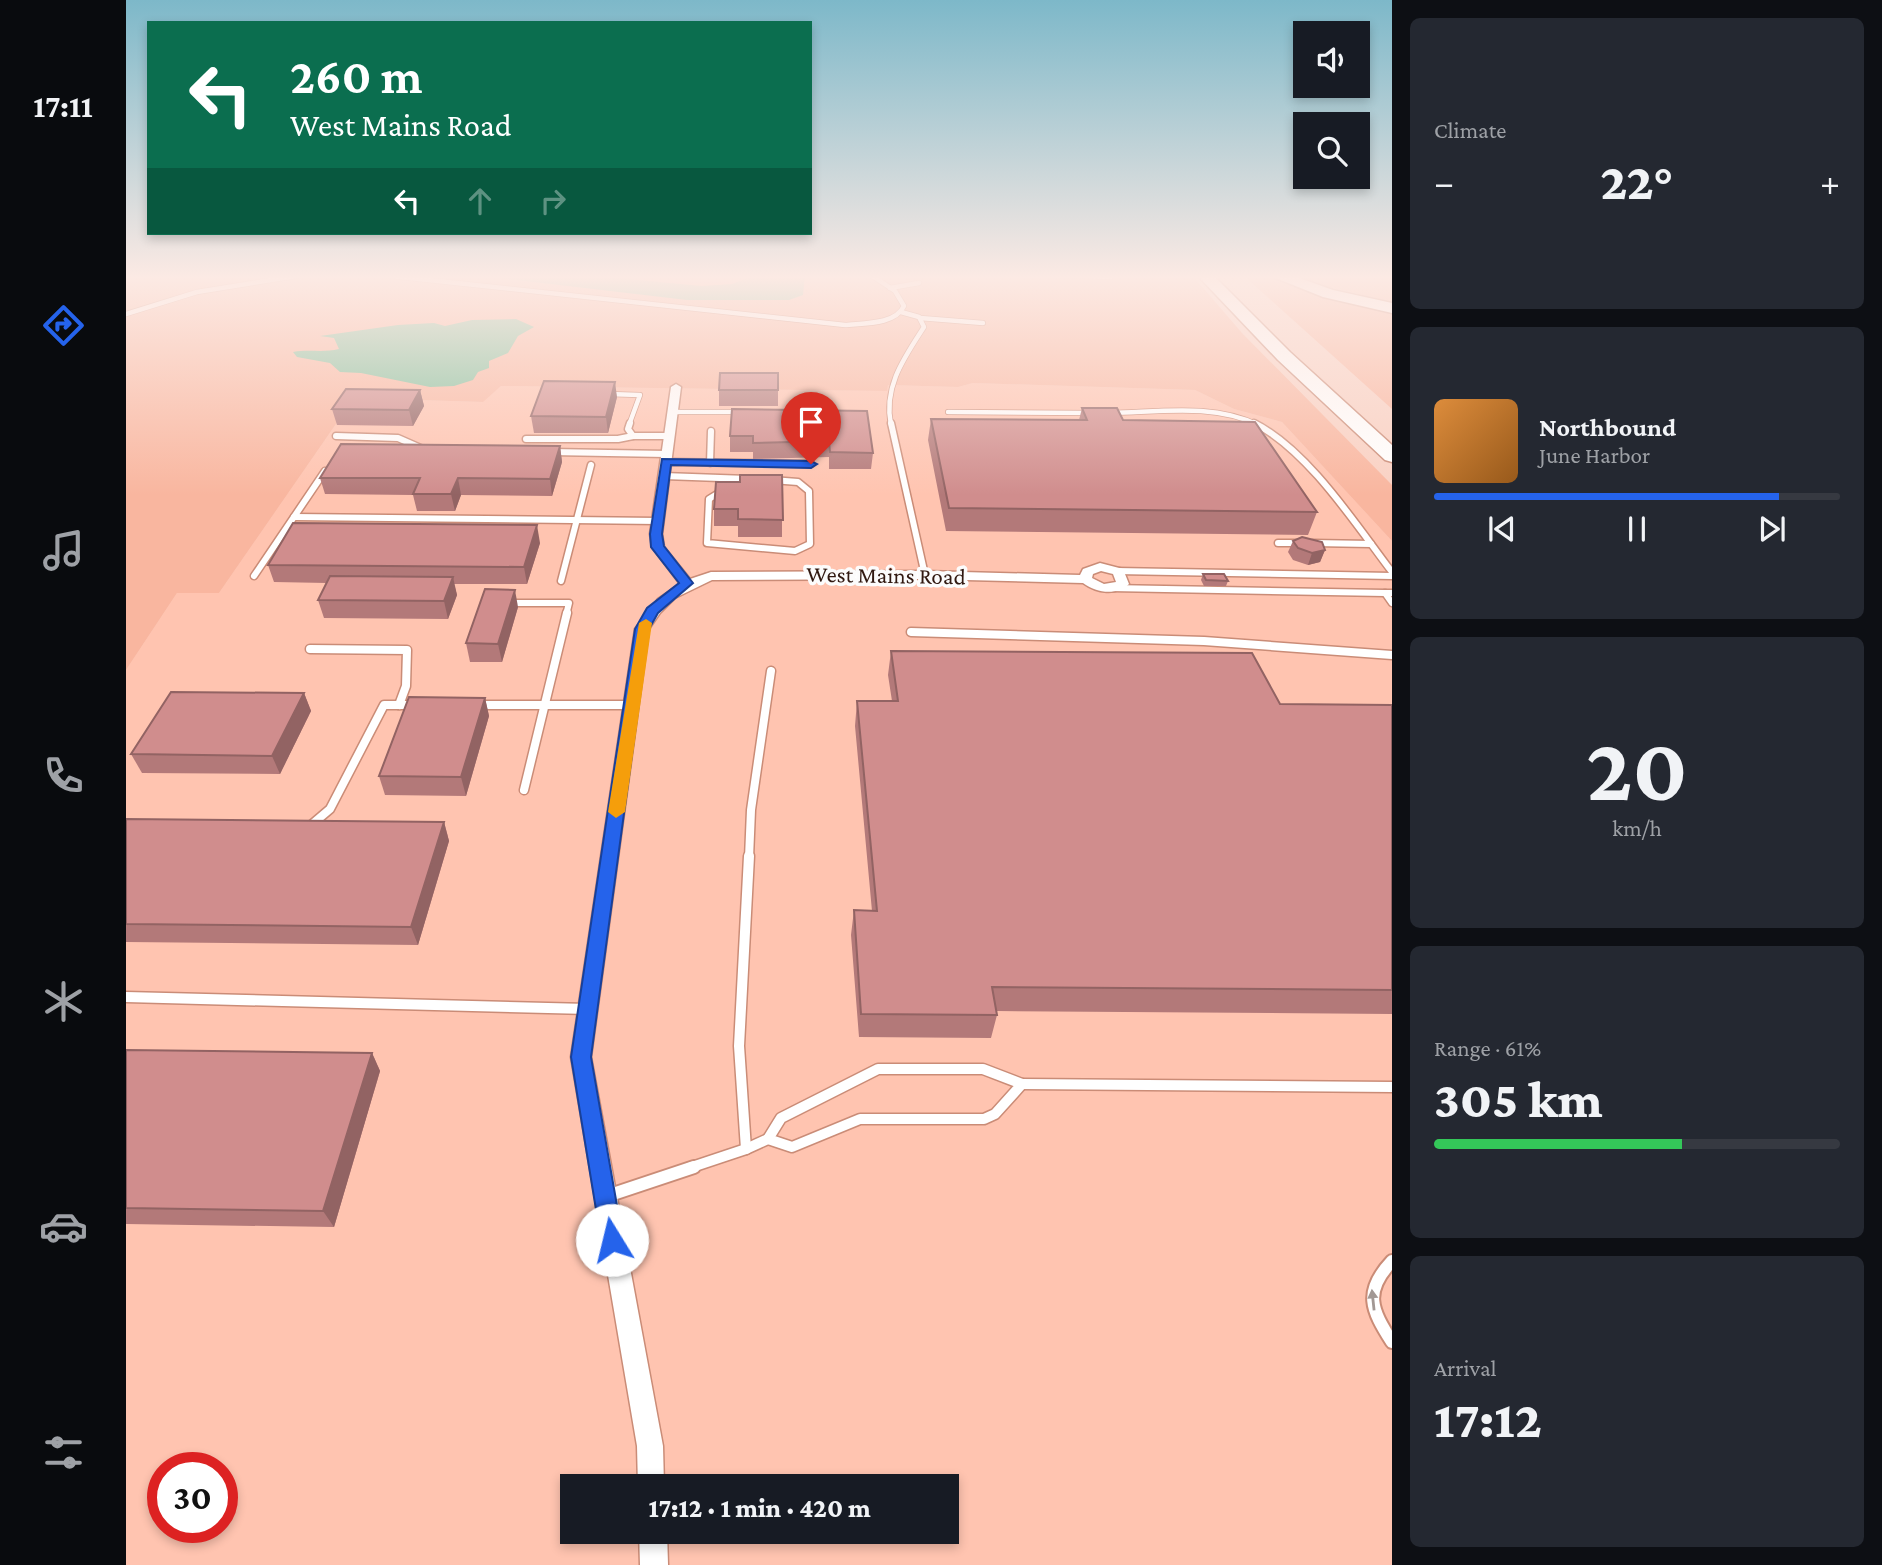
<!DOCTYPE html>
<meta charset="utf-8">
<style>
:root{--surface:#171b24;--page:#242831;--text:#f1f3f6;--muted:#9ea1a6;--line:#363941;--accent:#2563eb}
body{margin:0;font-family:"Crimson Pro",serif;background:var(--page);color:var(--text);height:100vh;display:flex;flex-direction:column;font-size:26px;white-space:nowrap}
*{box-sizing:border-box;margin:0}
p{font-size:23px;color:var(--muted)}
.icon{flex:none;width:38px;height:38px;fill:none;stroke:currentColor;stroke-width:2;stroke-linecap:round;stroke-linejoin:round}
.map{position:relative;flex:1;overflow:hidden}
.panel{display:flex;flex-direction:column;gap:18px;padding:18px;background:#0d0f14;width:490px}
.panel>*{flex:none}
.guide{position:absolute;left:21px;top:21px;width:665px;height:214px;border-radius:0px;box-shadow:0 4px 10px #0003;background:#0b6e4f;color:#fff;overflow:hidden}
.fabs{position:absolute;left:1167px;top:21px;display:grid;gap:14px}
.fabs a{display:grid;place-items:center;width:77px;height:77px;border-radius:0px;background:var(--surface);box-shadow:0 4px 10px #0003;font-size:35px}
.speed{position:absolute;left:21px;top:1452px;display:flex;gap:14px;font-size:35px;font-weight:700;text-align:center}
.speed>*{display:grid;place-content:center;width:91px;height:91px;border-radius:50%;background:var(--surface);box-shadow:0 4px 10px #0003;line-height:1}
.speed .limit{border:10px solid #d22;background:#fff;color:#111}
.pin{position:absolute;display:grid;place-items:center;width:60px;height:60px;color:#fff;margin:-72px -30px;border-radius:50% 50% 50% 0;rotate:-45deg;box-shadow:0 0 7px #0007}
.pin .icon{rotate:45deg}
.me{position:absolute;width:77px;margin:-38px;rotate:351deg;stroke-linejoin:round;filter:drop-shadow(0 0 5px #0008)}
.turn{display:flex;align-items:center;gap:24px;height:147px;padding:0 28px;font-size:32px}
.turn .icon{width:91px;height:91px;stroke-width:2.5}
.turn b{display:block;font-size:49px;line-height:60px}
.lanes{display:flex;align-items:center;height:66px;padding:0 28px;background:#0003;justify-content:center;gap:35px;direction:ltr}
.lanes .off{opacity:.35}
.big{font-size:52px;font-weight:800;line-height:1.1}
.panel .card{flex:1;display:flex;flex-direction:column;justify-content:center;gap:10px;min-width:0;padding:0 24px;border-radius:10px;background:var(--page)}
.panel .dial{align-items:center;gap:0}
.dial b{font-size:91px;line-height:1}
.song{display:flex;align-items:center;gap:21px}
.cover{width:84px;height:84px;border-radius:10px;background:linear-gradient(135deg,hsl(30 70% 55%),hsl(30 70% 35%))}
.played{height:7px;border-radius:4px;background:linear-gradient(90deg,var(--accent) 85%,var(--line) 85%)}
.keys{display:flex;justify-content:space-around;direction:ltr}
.heat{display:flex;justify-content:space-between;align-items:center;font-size:38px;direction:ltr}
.charge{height:10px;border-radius:5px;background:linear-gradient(90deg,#34c759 61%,var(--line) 0)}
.trip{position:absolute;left:434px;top:1474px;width:399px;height:70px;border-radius:0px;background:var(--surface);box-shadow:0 4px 10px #0003;font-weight:800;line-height:70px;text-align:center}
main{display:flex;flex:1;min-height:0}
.tabs{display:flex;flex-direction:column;width:126px;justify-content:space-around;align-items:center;background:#090b0e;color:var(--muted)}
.tabs .icon{width:49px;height:49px}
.tabs .active{color:var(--accent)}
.tabs b{font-size:32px;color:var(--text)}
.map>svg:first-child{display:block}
.built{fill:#ffc4b0;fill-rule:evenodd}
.green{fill:#f9b69f}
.water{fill:#7dbf9b}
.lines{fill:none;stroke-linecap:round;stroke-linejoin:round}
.service-far4-casing{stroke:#ca8c77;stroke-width:6}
.service-far3-casing{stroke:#ca8c77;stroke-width:9}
.service-far2-casing{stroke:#ca8c77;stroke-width:11}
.service-far1-casing{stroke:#ca8c77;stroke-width:13}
.service-casing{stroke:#ca8c77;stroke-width:16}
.minor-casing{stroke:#ca8c77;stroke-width:3}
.motorway-casing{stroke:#ca8c77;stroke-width:3}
.service-far4{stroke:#fff;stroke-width:4.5}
.service-far3{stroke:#fff;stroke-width:6}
.service-far2{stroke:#fff;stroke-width:8}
.service-far1{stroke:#fff;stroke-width:10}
.service{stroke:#fff;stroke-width:12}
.minor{fill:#fff;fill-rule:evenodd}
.motorway{fill:#fff;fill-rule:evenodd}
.wall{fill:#b37979}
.shaded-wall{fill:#926363}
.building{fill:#d08d8d;stroke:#926363;stroke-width:2}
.oneway{fill:#a29894}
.route{fill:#2563eb;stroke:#184099;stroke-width:2}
.slow{fill:#f59e0b}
.labels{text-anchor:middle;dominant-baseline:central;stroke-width:7;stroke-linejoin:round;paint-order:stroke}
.street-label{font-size:23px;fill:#311911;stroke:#fcfcfc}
</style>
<main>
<nav class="tabs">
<b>17:11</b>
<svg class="icon active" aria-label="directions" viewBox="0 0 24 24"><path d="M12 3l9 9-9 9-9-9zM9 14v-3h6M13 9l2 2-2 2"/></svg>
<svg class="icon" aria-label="music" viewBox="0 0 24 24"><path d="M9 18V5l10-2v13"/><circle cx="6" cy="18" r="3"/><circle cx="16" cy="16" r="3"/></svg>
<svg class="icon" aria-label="phone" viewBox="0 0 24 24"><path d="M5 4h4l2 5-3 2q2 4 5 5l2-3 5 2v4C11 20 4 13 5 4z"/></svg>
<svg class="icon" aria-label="climate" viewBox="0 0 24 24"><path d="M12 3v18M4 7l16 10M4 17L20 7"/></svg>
<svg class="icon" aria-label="car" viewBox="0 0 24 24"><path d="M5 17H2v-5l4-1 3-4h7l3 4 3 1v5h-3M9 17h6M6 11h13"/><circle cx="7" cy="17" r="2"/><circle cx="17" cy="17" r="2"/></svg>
<svg class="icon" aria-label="filters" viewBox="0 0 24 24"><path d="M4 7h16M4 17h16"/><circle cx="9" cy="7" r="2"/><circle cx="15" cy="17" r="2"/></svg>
</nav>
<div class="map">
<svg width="1266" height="1565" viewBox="0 0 1266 1565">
<rect width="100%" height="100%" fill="#f9d1c3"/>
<path class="built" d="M847,383L1069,390L1108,409L1156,422L1266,541V1565H0V670L51,593H93L228,398L356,402L375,386L760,391L762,385L832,387ZM37,1468H96V1528H37ZM446,1486H821V1531H446Z"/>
<g class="green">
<path d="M0,275H1066L1116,333L1266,485V541L1156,422L1108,409L1069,390L847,383L832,387L762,385L761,391L375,386L357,402L228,398L93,593H51L0,670Z"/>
<path d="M1117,275H1140L1180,291L1266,312V409Z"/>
<path d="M1169,275H1266V302L1199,286Z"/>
</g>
<g class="water">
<path d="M347,275H459L576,286L606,284L629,275H679L677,295L663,300H561Z"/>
<path d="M390,319L408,327L392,336L382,353L363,361V368L352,372L347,380L328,386L304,387L235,373L214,372L204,363L171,357L167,352C183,349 197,353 213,349L208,338L194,336L272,325L308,323L319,326L346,320Z"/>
</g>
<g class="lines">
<defs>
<g id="service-far4">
<path d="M256,275L719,325C737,323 769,325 778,306L769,291L745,275"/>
<path d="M929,275L985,277"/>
<path d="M764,288L793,283"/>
<path d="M0,314L71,292L176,275"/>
<path d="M794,318L857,323"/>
<path d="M482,394L514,395L503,425"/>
<path d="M546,412H614"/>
<path d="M822,412L966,413"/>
<path d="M986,413C1033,412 1088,403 1132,425"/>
<path d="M765,425C757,387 778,358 798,327L793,317L775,312"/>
</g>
<g id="service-far3">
<path d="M504,423L502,429L507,436H543"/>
<path d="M765,423L799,575"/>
<path d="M1128,423C1182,450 1230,525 1266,572"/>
<path d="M210,436L272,438L297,449"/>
<path d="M400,439H492L507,436"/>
<path d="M425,452L541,454"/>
<path d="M540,462L685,464"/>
<path d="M584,463L585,431"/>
<path d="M538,476L622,479"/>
<path d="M596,491L583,499L581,543L669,551L684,544L683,491L672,482L646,480"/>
<path d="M168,517L532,521"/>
<path d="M1152,543H1174"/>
<path d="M1187,543L1245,544"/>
<path d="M990,571L1266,576"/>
<path d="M128,576L199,471"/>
<path d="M435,581L465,465"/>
<path d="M985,588L1259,593"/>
<path d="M1266,593H1259L1266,603"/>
<path d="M383,603H443L440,615"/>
</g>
<g id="service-far2">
<path d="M785,632L1078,641L1266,655"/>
<path d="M184,649L281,650L280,686L273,705"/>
<path d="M351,705H506"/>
<path d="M398,790L441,613"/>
<path d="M184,826L204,809L258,705H289"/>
<path d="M623,858L625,810L645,671"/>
</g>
<g id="service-far1">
<path d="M0,997L462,1009"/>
<path d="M752,1069H857L896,1084L869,1114L858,1119H734L666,1147L642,1139L655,1118Z"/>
<path d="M896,1084L1266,1087"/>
<path d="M620,1149L642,1139"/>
<path d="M563,1168L620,1149L613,1046L623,856"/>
</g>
<g id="service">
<path d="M481,1196L568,1167"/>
<path d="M1266,1261C1237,1292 1245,1309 1266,1342"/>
</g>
<g id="minor">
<path d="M550,384L555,387L536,534L538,547L564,579L585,572L799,571L954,575L957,569L974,563L997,569L1003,584C990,596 971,593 957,583L799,579L586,580L549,598L534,613L523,629L465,1057L537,1446L538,1486H512L511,1446L445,1057L509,629L532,599L554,584L526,547L524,534L545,387ZM975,571L987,574L990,582L978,584L966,578L967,574Z"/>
<path d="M513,1531H541L542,1565H514Z"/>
</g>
<g id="motorway">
<path d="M1071,275H1087L1164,352L1266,445V462L1259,460L1152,360Z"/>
<path d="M1142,275H1165L1207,290L1266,303V313L1197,297Z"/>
</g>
</defs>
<use href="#service-far4" class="service-far4-casing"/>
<use href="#service-far3" class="service-far3-casing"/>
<use href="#service-far2" class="service-far2-casing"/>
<use href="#service-far1" class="service-far1-casing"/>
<use href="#service" class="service-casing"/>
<use href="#minor" class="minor-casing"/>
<use href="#motorway" class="motorway-casing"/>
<use href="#service-far4" class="service-far4"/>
<use href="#service-far3" class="service-far3"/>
<use href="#service-far2" class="service-far2"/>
<use href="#service-far1" class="service-far1"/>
<use href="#service" class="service"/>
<use href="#minor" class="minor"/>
<use href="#motorway" class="motorway"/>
</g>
<g class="wall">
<path d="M652,373V406H593V390Z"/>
<path d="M294,390L298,406L287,426L211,425L206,409Z"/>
<path d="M491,397L482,433H408L405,416Z"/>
<path d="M956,408L997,420L1191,512L1182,535L820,531L802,440L805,419L953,420Z"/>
<path d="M606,409L747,453L745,469H703V457L627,459V452H604V436Z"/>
<path d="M434,446L436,462L426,496L335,495L329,511H291L287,495L199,494L194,478Z"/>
<path d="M656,475V537H612V526H588V509L614,482Z"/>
<path d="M1167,541L1199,550L1194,562L1182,565L1167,560L1162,552Z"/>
<path d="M414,543L401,584H328L331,595L322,619L198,618L192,600L201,583L148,582L142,565Z"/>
<path d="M1077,574L1102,581L1100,586H1078L1075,580Z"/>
<path d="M392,607L376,662H344L340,643Z"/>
<path d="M765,651L1154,704L1266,705V1014L871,1011V1015L865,1038L733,1037L725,935L728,910L746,911L729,726L731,701H766L762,675Z"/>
<path d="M178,693L185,711L154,774L16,773L5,754Z"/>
<path d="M359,698L363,716L340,796L259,795L253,776Z"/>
<path d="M0,819L318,822L323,841L292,945L0,942Z"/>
<path d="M0,1050L246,1053L254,1071L208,1227L0,1224Z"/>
</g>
<g class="shaded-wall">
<path d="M489,382L491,397L482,433L480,417Z"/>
<path d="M294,390L298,406L287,426L283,410Z"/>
<path d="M434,446L436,462L426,496L424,479Z"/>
<path d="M332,478L335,495L329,511L325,494Z"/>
<path d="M411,525L414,543L401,584L398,567Z"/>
<path d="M1199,550L1194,562L1182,565L1186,553Z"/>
<path d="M327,577L331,595L322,619L318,601Z"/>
<path d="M389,590L392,607L376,662L372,644Z"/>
<path d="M178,693L185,711L154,774L146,756Z"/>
<path d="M359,698L363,716L340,796L335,777Z"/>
<path d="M318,822L323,841L292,945L285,927Z"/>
<path d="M246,1053L254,1071L208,1227L197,1211Z"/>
</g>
<g class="building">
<path d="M594,373H652V390H593Z"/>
<path d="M418,381L489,382L480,417L405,416Z"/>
<path d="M220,389L294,390L283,410L206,409Z"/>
<path d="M956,408H991L997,420L1129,422L1191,512L823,508L805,419L961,420Z"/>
<path d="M606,409L741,411L747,453L704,452L703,441L627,443V436H604Z"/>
<path d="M215,444L434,446L424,479L332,478L325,494H287L294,478H194Z"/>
<path d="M614,475H656L657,520L612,519V509H588L590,482H614Z"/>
<path d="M167,523L411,525L398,567L142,565Z"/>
<path d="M1176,537L1196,542L1199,550L1186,553L1172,548L1167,541Z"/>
<path d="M1077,574H1098L1102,581L1080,580Z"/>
<path d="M204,576L327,577L318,601L192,600Z"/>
<path d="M359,589L389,590L372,644L340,643Z"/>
<path d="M765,651L1126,653L1154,704L1266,705V990L866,987L871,1015L735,1014L728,910L751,911L731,701H772Z"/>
<path d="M45,692L178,693L146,756L5,754Z"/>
<path d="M283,697L359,698L335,777L253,776Z"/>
<path d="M0,819L318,822L285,927L0,924Z"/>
<path d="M0,1050L246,1053L197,1211L0,1208Z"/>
</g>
<defs><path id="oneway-solid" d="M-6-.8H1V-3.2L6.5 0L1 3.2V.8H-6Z" transform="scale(1.75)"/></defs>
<use class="oneway" href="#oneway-solid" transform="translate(1247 1300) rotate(-96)"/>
<linearGradient id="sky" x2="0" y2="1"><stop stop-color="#7db8c9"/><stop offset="0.56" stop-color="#fceae4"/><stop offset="1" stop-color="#fceae4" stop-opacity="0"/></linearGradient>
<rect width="1266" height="495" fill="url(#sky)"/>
<path class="route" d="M536,459L685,461L691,464L685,468L545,465L536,534L538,546L567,583L532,613L523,629L465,1057L497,1240L494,1248L486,1251L478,1248L475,1240L445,1057L509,629L521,608L553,583L525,547L524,534Z"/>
<path class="slow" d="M520,619L526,623L499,812L490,818L482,812L513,623Z"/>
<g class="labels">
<g class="street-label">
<text transform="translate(760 575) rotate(1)">West Mains Road</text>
</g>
</g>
</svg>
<div class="fabs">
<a><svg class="icon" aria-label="sound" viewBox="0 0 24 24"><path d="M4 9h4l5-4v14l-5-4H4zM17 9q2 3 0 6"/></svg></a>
<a><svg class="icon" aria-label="search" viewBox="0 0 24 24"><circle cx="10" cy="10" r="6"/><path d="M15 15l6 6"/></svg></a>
</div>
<div class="speed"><div class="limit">30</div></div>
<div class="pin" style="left:685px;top:464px;background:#d93025"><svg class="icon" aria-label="arrive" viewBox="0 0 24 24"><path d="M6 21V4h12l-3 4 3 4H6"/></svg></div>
<svg class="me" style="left:486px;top:1240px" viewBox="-20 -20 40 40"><circle r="19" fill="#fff"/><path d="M0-13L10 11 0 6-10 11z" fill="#2563eb"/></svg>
<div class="trip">17:12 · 1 min · 420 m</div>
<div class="guide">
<div class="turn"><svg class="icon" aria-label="left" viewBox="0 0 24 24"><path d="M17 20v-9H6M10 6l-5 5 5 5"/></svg><div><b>260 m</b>West Mains Road</div></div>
<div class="lanes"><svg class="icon" aria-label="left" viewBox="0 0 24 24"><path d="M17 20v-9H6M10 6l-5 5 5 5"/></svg><svg class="icon off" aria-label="ahead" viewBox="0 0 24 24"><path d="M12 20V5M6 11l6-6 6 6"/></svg><svg class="icon off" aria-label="right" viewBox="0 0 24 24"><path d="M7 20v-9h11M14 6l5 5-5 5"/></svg></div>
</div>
</div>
<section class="panel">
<div class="card"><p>Climate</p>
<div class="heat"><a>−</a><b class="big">22°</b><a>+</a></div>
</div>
<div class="card">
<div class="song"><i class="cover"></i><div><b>Northbound</b><p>June Harbor</p></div></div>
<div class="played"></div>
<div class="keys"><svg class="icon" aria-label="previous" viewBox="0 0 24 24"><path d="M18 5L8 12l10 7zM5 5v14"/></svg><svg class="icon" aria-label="pause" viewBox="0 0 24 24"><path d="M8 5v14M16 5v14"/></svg><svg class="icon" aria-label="next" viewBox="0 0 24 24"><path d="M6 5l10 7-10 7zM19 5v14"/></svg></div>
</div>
<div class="card dial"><b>20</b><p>km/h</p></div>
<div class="card"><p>Range · 61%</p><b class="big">305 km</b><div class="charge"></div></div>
<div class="card"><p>Arrival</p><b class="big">17:12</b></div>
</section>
</main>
